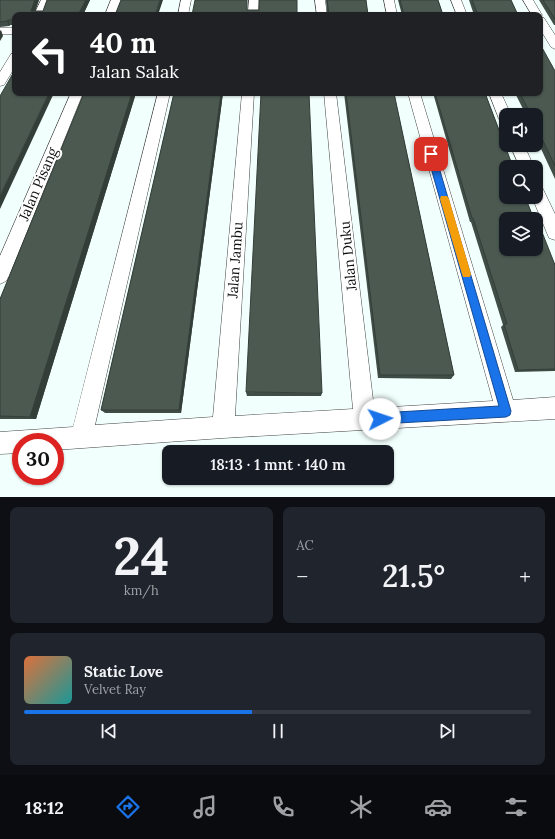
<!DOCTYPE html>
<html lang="id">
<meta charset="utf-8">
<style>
:root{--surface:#171b24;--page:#20242c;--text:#f1f3f6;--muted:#9ea1a6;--line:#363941;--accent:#1a73e8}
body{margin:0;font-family:Lora,serif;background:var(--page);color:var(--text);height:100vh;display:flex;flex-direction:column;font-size:15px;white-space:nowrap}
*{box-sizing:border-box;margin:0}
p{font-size:13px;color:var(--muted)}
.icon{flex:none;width:22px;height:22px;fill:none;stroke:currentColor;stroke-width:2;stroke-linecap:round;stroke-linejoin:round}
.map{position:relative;height:497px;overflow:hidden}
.side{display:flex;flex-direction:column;gap:10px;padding:10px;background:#0d0f14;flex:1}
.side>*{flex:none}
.hud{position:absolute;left:12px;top:12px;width:531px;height:84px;border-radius:8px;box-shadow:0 1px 3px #0004;background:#202124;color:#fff;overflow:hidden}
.fabs{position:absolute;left:499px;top:108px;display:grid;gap:8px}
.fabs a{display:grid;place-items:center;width:44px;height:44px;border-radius:8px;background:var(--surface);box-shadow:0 1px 3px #0004;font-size:20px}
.speed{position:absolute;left:12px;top:433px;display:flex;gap:8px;font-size:20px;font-weight:700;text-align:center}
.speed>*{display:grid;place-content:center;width:52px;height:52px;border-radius:50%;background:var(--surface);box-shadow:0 1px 3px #0004;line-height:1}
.speed .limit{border:6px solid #d22;background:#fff;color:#111}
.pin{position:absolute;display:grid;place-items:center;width:34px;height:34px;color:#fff;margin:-17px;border-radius:8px;box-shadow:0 2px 6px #0006}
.me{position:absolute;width:44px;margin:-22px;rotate:86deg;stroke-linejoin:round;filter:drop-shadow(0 0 3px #0008)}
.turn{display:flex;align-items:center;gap:14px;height:84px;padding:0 12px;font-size:18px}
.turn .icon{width:52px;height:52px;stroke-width:2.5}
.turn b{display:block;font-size:28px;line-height:34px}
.big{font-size:30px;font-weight:600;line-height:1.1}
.side .tile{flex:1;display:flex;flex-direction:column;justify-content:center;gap:6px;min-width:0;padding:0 14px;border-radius:8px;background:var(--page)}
.side .dial{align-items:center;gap:0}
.dial b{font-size:52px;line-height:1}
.song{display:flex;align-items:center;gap:12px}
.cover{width:48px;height:48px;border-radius:6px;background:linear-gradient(135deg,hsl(20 70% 55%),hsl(180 70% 35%))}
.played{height:4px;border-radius:2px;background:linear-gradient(90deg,var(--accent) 45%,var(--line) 45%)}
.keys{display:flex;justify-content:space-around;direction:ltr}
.heat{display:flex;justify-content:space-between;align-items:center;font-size:22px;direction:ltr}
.side .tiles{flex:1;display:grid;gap:10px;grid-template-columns:1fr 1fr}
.tile:last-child{grid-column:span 2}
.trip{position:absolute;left:162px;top:445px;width:232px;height:40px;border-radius:8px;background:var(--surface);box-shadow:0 1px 3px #0004;font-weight:600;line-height:40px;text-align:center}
.dock{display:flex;height:64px;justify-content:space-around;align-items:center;background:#090b0e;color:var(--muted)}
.dock .icon{width:28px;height:28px}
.dock .selected{color:var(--accent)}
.dock b{font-size:18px;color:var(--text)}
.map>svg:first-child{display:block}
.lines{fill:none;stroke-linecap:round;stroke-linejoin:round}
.street-casing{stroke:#424242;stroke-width:1}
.street{fill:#fff;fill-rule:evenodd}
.wall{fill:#404d46}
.shaded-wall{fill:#343e39}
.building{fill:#4b5951;stroke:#343e39}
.route{fill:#1a73e8;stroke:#114b97}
.slow{fill:#f59e0b}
.labels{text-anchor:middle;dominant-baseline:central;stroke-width:4;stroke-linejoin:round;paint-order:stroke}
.street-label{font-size:14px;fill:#0f0f0f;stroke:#fff}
</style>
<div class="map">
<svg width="555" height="497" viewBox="0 0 555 497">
<rect width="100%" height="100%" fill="#f1fffd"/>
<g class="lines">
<defs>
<g id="street">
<path d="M41,0H51L44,15H34Z"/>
<path d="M111,0H121L115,15H105Z"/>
<path d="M181,0H191L188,15H178Z"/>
<path d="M249,0H259L258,15H248Z"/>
<path d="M315,0H325L327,15H317Z"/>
<path d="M384,0H394L397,15H387Z"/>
<path d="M451,0H461L467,15H457Z"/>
<path d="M523,0H533L542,15L541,17L544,18L555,35V49L551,47L540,29V15H532Z"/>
<rect x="0" y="28" width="15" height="6"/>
<path d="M15,53V67L4,85L0,86V72L11,54Z"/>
<path d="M71,93H83L9,276L6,281L0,284V256Z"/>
<path d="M158,93H170L95,425L213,417L242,93H254L235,416L353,409L324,93H336L374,408L493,401L408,93H420L513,400L555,397V419L223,438L55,450V442H21V453L0,454V432L73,427Z"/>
<path d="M489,93H501L511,115H506V124L501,122L499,119Z"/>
<path d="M510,145H524L534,167H520Z"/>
<path d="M536,183L541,185L555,214V240L549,238L532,197H536Z"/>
</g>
</defs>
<use href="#street" class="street-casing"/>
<use href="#street" class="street"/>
</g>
<g class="wall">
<path d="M0,0H39L35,11H43L47,0H90L83,15H15V25H10L9,26L0,27Z"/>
<path d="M326,0H366L368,15H327Z"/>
<path d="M398,0H438L443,15H402Z"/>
<path d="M469,0H511L518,15H474Z"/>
<path d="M539,0H555V25H554Z"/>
<path d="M555,71V179L536,138V115H526L515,93H540Z"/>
<path d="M84,93H136L36,419H0V299Z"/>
<path d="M174,93H223L181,413H105L101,410Z"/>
<path d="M344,93H394L454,375L451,379L378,378Z"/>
<path d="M433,93H485L513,167L534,219L555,265V371L515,372L501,327L503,325L471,222H470Z"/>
<path d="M246,392L322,393L321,396H247Z"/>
</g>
<g class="shaded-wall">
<path d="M35,0H39L34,15L31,11Z"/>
<path d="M86,0H90L83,15H78Z"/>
<path d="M160,0H163L158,15H155Z"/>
<path d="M8,20L10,25L9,26L7,21Z"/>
<path d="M1,30L3,36L0,41V31Z"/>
<path d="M49,93H54L0,209V196Z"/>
<path d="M132,93H136L36,419L30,417Z"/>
<path d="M221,93H223L181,413L179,410Z"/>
</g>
<g class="building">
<path d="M0,0H35L31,11H43L47,0H86L78,15H15V20H8L7,21L0,22Z"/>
<path d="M121,0H160L155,15H115Z"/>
<path d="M195,0H247V10H259V0H297V15H192Z"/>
<path d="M327,0H366L368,15H329Z"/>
<path d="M400,0H438L443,15H404Z"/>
<path d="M472,0H511L518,15H478Z"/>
<path d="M543,0H555V19Z"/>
<path d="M540,44L555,71V166L536,126V115H531L520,93H540Z"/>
<path d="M15,70V93H49L0,196V96Z"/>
<path d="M84,93H132L30,417L0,416V299Z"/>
<path d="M174,93H221L179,410H101Z"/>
<path d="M261,93H309L322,393L246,392Z"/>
<path d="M346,93H394L454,375H380Z"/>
<path d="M435,93H485L513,167H506V197H525L534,219H506V249H536V222H538L555,265V369L518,370L504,324H507L473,218H472Z"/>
</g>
<path class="route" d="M431,151L435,154L511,411L510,415L506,417L380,424L376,423L375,419L376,415L380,413L499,406L427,154Z"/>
<path class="slow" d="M441,196H447L449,199L471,274L470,277H463L462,274L440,199Z"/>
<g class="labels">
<g class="street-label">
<text transform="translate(38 184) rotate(-67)">Jalan Pisang</text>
<text transform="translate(348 256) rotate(-96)">Jalan Duku</text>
<text transform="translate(235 260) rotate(-86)">Jalan Jambu</text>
</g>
</g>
</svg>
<div class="fabs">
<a><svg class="icon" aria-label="sound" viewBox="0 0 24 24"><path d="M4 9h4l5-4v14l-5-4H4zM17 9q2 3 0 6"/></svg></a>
<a><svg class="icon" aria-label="search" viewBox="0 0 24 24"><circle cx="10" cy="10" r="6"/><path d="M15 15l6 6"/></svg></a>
<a><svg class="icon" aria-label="layers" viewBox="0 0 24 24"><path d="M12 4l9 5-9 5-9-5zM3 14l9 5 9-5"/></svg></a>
</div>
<div class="speed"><div class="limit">30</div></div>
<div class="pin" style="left:431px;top:154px;background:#d93025"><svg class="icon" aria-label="arrive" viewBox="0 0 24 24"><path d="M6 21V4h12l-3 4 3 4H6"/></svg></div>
<svg class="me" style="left:380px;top:419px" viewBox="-20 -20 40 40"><circle r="19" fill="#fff"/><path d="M0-13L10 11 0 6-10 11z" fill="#1a73e8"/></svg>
<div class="trip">18:13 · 1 mnt · 140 m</div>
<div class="hud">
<div class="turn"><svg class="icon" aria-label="left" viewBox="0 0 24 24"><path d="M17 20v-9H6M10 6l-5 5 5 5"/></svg><div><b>40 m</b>Jalan Salak</div></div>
</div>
</div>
<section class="side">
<div class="tiles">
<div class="tile dial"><b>24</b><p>km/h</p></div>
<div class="tile"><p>AC</p>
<div class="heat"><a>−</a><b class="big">21.5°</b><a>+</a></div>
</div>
<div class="tile">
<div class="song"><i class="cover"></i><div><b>Static Love</b><p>Velvet Ray</p></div></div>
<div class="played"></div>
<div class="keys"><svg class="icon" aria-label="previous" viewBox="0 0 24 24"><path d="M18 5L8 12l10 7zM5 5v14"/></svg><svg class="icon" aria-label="pause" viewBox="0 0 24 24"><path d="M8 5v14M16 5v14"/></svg><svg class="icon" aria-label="next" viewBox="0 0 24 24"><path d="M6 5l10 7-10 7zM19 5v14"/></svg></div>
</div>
</div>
</section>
<nav class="dock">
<b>18:12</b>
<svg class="icon selected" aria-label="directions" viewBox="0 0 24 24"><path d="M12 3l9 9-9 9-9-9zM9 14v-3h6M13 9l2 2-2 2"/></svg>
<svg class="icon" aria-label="music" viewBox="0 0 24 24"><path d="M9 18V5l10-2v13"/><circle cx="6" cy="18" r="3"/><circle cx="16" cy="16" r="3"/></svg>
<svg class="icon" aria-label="phone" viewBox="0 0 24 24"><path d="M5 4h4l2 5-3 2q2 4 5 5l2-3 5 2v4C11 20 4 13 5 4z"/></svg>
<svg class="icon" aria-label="climate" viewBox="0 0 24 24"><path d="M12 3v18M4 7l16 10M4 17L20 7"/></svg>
<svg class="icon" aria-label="car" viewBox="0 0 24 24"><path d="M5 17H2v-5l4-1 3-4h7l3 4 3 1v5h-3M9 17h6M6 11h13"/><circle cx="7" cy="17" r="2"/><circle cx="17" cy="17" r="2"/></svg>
<svg class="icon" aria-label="filters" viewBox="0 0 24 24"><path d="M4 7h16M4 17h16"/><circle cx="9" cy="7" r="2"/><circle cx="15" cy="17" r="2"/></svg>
</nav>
